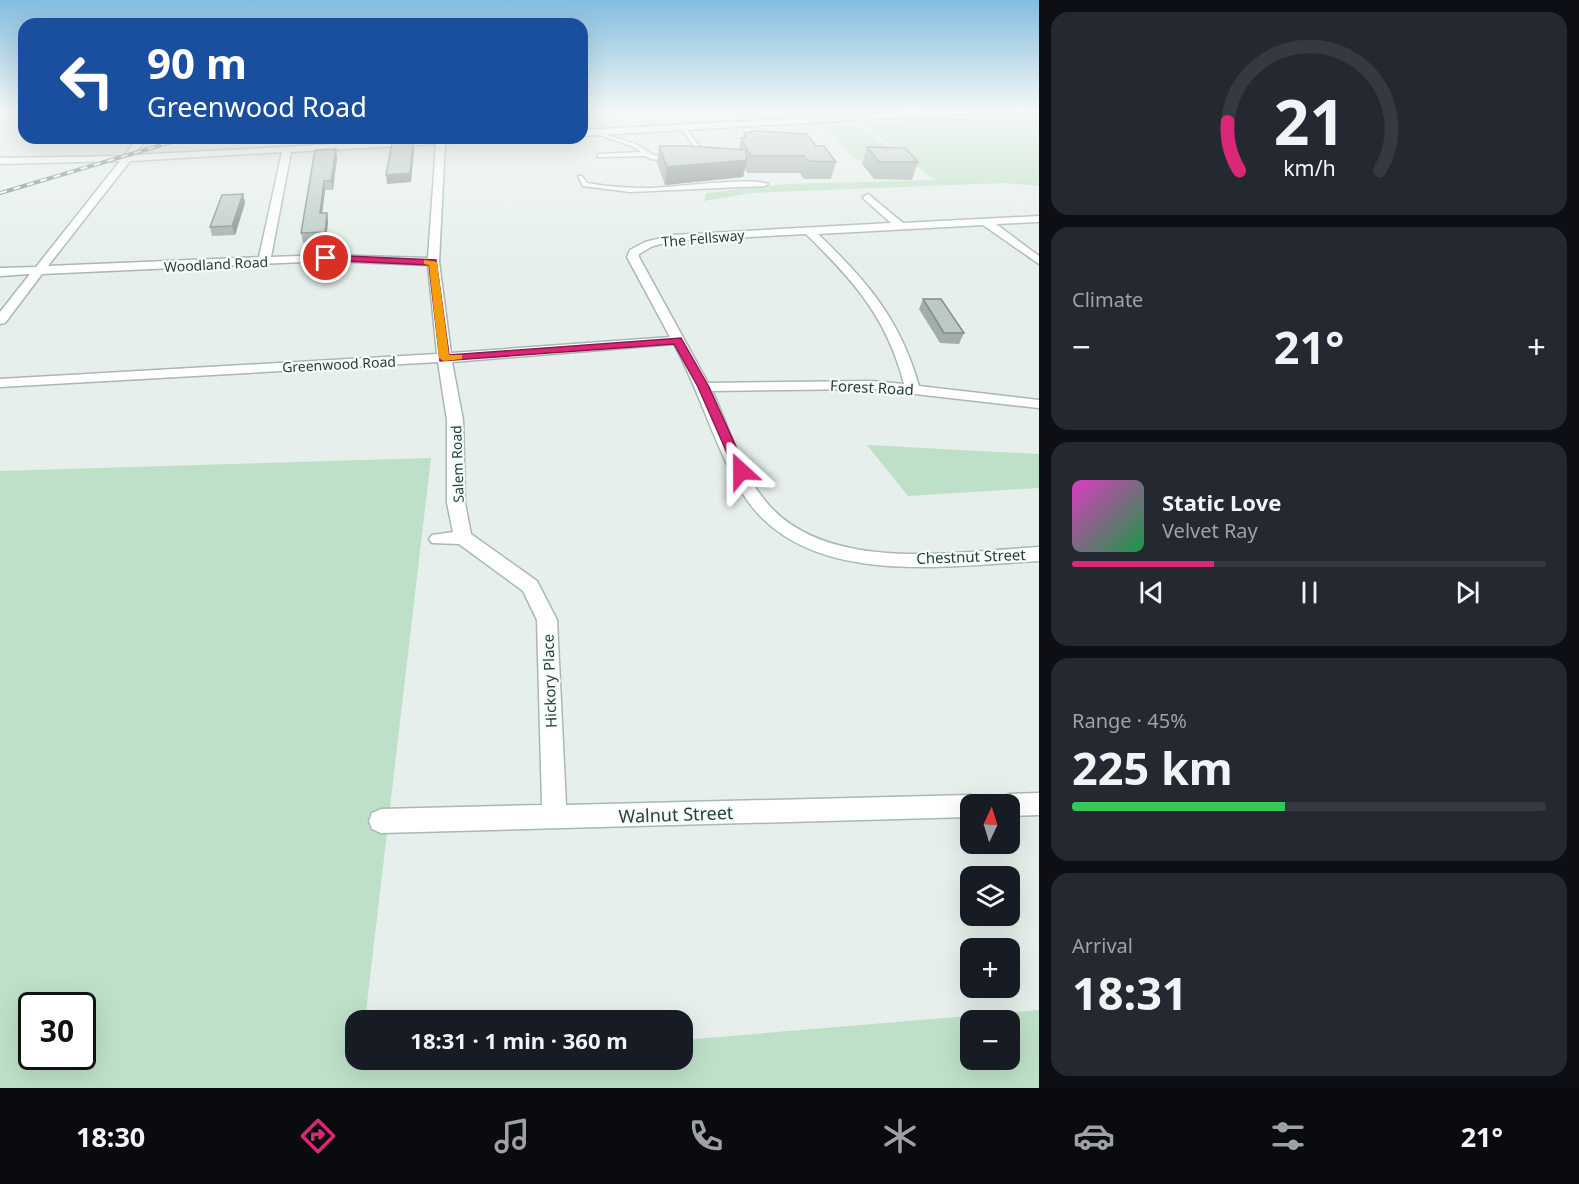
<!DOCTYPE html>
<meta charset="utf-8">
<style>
:root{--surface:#171b24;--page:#242831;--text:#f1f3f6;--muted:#9ea1a6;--line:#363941;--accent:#db2777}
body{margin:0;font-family:"Noto Sans",sans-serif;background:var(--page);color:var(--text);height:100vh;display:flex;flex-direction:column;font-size:22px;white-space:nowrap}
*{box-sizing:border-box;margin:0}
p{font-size:20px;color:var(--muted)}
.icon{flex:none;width:33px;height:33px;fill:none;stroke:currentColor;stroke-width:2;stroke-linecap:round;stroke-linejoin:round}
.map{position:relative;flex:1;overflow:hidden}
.sheet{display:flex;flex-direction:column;gap:12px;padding:12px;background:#0d0f14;width:540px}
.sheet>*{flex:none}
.guide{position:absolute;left:18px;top:18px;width:570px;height:126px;border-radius:18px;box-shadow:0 6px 24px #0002;background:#1a4fa0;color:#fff;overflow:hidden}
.needle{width:39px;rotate:4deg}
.buttons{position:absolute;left:960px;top:794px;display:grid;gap:12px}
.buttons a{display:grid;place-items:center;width:60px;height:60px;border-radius:12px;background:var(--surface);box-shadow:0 6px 24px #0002;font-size:30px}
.speed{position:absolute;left:18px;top:992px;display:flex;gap:12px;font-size:30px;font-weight:700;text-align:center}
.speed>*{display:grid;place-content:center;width:78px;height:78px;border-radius:50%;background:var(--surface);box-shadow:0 6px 24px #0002;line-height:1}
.speed .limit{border:3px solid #111;border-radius:9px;background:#fff;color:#111}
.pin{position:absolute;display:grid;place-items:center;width:51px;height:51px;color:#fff;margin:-26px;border:3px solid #fff;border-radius:50%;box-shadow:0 2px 6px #0007}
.me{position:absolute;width:66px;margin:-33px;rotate:336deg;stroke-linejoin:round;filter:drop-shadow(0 0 4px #0008)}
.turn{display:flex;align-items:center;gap:21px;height:126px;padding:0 30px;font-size:27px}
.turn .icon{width:78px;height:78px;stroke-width:2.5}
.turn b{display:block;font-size:42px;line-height:51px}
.big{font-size:45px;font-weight:700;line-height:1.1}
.sheet .card{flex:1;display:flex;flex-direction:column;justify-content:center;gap:9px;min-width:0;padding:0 21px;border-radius:18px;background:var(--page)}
.sheet .dial{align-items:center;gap:0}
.dial svg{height:156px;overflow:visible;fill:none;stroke:var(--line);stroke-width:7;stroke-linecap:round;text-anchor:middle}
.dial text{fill:var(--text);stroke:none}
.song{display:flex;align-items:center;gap:18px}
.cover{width:72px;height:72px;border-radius:9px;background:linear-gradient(135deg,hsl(310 70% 55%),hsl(140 70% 35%))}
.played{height:6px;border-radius:3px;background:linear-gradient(90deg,var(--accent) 30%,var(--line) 30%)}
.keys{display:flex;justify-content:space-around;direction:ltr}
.heat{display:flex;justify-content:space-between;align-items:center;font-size:33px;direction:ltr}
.charge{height:9px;border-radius:4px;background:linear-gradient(90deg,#34c759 45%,var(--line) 0)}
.trip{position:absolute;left:345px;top:1010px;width:348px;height:60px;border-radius:18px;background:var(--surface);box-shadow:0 6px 24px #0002;font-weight:700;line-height:60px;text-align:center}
.tab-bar{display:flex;height:96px;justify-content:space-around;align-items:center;background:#090b0e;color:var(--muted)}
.tab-bar .icon{width:42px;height:42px}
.tab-bar .selected{color:var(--accent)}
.tab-bar b{font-size:27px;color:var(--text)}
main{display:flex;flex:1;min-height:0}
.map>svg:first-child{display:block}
.green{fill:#bfe0c8;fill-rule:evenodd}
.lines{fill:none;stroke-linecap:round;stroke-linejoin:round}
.service-casing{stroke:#a8b8b2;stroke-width:3}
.minor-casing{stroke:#a8b8b2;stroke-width:3}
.service{fill:#fff;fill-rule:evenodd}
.minor{fill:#fff;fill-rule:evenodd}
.rail-casing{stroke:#5f7d75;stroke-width:4}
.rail{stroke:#f7fbf9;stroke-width:2;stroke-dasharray:7;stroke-linecap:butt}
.wall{fill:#a1aea9}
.shaded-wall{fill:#838d89}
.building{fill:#bbcac4;stroke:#838d89;stroke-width:1.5}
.route{fill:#db2777;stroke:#8e194d;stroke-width:1.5}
.slow{fill:#f59e0b}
.labels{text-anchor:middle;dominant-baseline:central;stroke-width:4.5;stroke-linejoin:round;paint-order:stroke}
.far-street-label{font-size:14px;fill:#24423a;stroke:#f7fbf9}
.street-label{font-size:15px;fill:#24423a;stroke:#f7fbf9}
.near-street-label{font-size:18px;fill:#24423a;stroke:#f7fbf9}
</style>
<main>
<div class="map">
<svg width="1039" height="1088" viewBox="0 0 1039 1088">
<rect width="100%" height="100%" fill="#e6efeb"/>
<g class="green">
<path d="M1039,111V186L1004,183L752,193L704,201L706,193L785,184L937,180L929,176L862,123Z"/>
<path d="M827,125L861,128L909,162L854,159Z"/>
<path d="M867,445L1039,454V488L908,496Z"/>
<path d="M431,458L365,1020H356V1059H360V1067L457,1059H682L683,1040L1039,1010V1088H0V471ZM32,1005H82V1056H32ZM970,1020H1010V1059H970Z"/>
</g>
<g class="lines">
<defs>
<g id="service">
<path d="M680,126H684L703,151V156L694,159V157L698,154L697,151Z"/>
<path d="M594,131L636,144L653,155L676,159L673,161L651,159L645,156L597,157L599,154L641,152L632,146L594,133Z"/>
<path d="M578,176H582L587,183C609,187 630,188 652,188C674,187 754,177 768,184L765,186L630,192L583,186Z"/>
</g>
<g id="minor">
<path d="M951,110H996L992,112L582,136V130Z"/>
<path d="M138,138H147L134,155L448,138H499L495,141L445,143L439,262L451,353L670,337L627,257L630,250L645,242L673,235L891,223L864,199L863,197L868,194L903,223L1039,216V222L996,224L1039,256V264L983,225L818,234C867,281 900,319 919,386L1039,400V408L871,389L712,391C729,426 739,467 763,498C821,575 955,552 1039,547V561C944,566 802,589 743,494C715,448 700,392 674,344L452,362L463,420L465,503L471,534L537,581L557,620L566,805L970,795L979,798L981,804H970V817L381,833L372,829L369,821L372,813L381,809L542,805L537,620L523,591L459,544L432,543L429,539L432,535L453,532L447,503V420L438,362L0,387V379L437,354L428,265L326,261L42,274L5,323L0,324V312L30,274L0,276V268L36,267L120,161L0,164V158L124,156ZM436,144L428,258L326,255L271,257L291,152ZM282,152L259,257L48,266L130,161ZM806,234C854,281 887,318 904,384L871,381L708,383L639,257V254L653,246L673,241Z"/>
<path d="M1039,793V815L1010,816V804H998L1002,797L1010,794Z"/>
</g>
</defs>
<use href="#service" class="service-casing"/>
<use href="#minor" class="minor-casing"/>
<use href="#service" class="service"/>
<use href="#minor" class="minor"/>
<defs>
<path id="rail" d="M0,193L185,138"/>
</defs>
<use href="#rail" class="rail-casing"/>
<use href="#rail" class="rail"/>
</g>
<g class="wall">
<path d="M744,133L816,146L836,162L831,179H804L800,173H747L745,168L743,177L665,185L657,163L659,146L739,149L741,138H743Z"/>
<path d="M867,147L918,162L912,180L874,179L862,164Z"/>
<path d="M315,150L337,158L333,190H325L322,213H327L328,222L326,241L303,243L301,233Z"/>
<path d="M243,194L245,203L235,235L212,236L210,227Z"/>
<path d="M923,299L964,333L959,344L940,343L919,309Z"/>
</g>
<g class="shaded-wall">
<path d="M413,142L414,151L411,182L387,184L386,175Z"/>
<path d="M336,149L337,158L333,190L331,181Z"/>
<path d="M747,160L743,177L665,185L667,167Z"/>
<path d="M324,181L325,190L321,223L320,213Z"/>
<path d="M243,194L245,203L235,235L232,226Z"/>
<path d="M327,213L328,222L326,241L325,232Z"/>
</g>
<g class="building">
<path d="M756,131L807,134L816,146H824L836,162L808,161L804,156H751L741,138H746L744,133Z"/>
<path d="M413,142L410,173L386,175L392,143Z"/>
<path d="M659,146H691L746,150L747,160L667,167Z"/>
<path d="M867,147L905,148L918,162H879Z"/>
<path d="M336,149L331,181H324L320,213H327L325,232L301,233L315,150Z"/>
<path d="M243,194L232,226L210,227L222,195Z"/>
<path d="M923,299H941L964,333H944Z"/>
</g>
<linearGradient id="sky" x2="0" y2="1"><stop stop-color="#84bce0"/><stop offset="0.42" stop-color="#f4f8f6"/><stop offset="1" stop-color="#f4f8f6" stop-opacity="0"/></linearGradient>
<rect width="1039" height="262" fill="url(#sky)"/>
<path class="route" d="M326,255L436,260L449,355L681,338L709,387L747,471L741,475L735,471L698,387L674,344L440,361L429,265L323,260Z"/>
<path class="slow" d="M424,260L437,262L449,355H462V359L444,361L439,358L429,265L424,264Z"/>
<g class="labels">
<g class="far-street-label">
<text transform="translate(703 238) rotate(-5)">The Fellsway</text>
<text transform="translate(216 264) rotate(-3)">Woodland Road</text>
<text transform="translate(339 364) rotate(-3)">Greenwood Road</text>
<text transform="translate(457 464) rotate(-92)">Salem Road</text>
</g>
<g class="street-label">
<text transform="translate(872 387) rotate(3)">Forest Road</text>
<text transform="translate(971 556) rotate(-2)">Chestnut Street</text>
<text transform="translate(549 681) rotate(-92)">Hickory Place</text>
</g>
<g class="near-street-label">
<text transform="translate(676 814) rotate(-2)">Walnut Street</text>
</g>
</g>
</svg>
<div class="buttons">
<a><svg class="needle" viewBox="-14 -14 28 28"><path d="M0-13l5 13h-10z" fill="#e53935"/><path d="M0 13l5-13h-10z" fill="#9ea1a6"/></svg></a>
<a><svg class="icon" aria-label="layers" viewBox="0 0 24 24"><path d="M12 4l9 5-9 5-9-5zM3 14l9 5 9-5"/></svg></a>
<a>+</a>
<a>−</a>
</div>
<div class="speed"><div class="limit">30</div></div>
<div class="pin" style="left:326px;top:258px;background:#d93025"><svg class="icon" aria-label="arrive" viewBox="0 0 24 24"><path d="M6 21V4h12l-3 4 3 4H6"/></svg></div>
<svg class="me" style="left:741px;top:471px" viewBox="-20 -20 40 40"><path d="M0-17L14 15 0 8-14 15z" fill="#db2777" stroke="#fff" stroke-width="4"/></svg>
<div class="trip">18:31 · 1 min · 360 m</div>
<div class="guide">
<div class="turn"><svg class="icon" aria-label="left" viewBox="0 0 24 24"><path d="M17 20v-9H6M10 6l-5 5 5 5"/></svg><div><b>90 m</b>Greenwood Road</div></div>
</div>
</div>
<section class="sheet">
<div class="card dial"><svg viewBox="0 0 100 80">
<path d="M14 69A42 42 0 1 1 86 69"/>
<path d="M14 69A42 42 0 0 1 8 44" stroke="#db2777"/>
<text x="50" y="56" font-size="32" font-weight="700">21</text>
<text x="50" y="72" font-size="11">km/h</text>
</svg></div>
<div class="card"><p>Climate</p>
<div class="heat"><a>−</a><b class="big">21°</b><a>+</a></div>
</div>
<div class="card">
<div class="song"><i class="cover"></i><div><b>Static Love</b><p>Velvet Ray</p></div></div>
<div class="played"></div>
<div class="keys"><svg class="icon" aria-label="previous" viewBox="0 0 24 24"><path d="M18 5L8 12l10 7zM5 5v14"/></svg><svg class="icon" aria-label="pause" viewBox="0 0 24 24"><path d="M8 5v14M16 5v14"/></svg><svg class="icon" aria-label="next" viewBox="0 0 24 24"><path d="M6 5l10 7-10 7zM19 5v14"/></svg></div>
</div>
<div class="card"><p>Range · 45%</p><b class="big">225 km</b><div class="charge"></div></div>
<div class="card"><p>Arrival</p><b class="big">18:31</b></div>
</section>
</main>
<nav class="tab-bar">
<b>18:30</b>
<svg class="icon selected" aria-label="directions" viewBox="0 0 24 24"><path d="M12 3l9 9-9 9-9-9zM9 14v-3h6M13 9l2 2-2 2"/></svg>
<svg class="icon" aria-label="music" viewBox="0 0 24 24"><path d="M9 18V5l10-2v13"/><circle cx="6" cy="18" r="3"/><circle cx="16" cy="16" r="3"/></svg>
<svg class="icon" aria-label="phone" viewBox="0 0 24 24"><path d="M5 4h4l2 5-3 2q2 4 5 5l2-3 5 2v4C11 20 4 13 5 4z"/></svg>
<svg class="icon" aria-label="climate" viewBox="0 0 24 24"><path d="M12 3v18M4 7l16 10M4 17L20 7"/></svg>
<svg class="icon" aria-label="car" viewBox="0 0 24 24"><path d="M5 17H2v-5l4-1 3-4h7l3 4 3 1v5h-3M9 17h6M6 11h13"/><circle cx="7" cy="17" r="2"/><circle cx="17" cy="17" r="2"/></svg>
<svg class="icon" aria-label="filters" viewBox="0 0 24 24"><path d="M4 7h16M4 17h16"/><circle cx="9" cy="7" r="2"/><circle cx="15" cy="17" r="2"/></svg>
<b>21°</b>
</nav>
